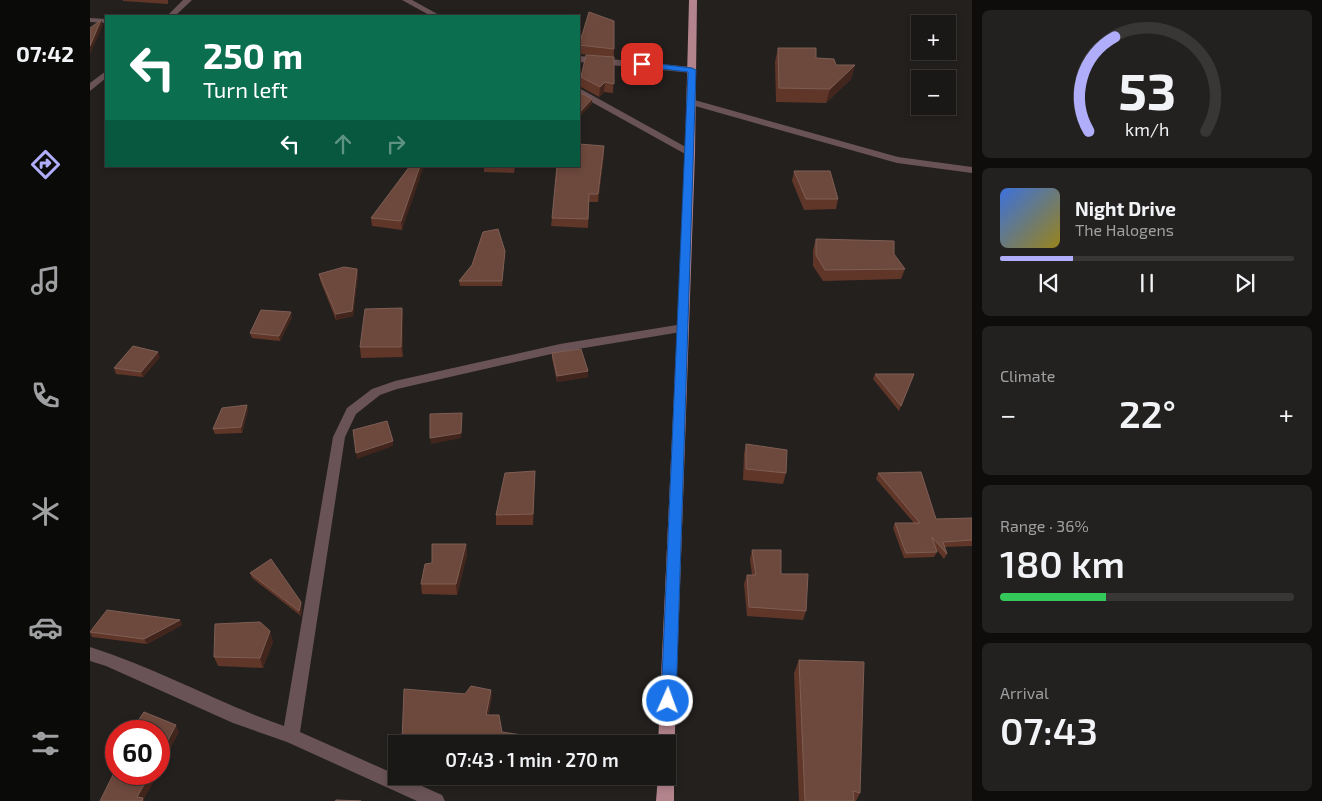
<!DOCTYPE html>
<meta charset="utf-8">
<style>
:root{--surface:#1a1816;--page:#23211f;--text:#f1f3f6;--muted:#9fa0a1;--line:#383735;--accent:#b0aefa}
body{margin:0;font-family:"Exo 2",sans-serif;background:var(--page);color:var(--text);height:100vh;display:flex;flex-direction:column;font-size:19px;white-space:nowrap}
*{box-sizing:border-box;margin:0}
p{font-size:16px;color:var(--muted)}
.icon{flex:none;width:28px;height:28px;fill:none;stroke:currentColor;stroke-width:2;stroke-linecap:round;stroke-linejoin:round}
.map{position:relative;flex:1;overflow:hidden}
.panel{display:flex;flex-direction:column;gap:10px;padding:10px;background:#0e0d0c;width:350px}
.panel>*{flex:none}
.guide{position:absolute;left:15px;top:15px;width:475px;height:152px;border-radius:0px;box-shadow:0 2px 8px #0003,0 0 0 1px var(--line);background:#0b6e4f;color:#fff;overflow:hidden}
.buttons{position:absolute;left:821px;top:15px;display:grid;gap:10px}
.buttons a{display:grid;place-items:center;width:45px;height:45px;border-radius:0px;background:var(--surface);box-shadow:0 2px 8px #0003,0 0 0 1px var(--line);font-size:25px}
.speed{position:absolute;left:15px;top:720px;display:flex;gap:10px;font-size:25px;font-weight:700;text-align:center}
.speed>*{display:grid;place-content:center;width:65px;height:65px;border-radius:50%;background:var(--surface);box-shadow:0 2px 8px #0003,0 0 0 1px var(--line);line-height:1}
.speed .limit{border:8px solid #d22;background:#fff;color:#111}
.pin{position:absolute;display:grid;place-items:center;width:42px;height:42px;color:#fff;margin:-21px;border-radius:10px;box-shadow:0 2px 8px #0006}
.me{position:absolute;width:55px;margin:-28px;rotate:2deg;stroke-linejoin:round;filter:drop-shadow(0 0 4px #0008)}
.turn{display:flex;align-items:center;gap:18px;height:105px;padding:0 15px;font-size:22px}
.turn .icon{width:65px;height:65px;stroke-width:2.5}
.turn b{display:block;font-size:35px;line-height:42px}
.lanes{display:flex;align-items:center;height:48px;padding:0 15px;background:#0003;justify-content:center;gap:25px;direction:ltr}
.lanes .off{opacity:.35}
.big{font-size:38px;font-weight:600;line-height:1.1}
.panel .tile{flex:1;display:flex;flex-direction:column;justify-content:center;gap:8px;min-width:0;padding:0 18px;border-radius:8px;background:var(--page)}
.panel .dial{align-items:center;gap:0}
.dial svg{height:130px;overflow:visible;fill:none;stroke:var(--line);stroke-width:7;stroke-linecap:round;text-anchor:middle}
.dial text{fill:var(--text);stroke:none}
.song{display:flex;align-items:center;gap:15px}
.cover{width:60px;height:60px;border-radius:8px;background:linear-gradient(135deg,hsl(220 70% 55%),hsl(50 70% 35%))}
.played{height:5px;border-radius:2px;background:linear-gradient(90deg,var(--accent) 25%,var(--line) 25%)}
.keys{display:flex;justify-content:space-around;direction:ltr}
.heat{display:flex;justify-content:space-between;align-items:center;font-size:28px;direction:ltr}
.charge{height:8px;border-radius:4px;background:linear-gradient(90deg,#34c759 36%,var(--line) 0)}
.trip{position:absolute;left:298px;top:735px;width:288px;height:50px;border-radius:0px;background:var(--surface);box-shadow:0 2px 8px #0003,0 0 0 1px var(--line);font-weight:600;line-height:50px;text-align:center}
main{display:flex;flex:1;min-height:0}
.tab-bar{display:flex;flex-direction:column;width:90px;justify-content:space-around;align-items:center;background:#0a0a09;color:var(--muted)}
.tab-bar .icon{width:35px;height:35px}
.tab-bar .on{color:var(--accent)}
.tab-bar b{font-size:22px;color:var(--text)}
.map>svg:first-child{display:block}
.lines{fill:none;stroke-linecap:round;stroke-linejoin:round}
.minor{fill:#6a5357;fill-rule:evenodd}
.primary{fill:#b4848d;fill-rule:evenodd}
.wall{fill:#603629}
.shaded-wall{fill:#42261d}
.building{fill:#6d483c;stroke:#7e5e54}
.route{fill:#1a73e8;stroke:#114b97}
</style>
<main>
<nav class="tab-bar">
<b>07:42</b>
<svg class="icon on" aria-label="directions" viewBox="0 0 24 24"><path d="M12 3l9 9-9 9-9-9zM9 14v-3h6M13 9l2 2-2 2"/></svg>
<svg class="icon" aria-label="music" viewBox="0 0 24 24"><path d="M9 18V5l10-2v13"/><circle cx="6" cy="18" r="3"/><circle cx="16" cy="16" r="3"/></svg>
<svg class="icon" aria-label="phone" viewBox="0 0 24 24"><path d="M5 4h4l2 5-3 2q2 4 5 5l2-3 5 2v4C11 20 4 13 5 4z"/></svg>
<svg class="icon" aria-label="climate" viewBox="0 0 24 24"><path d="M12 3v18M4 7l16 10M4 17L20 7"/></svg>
<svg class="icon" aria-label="car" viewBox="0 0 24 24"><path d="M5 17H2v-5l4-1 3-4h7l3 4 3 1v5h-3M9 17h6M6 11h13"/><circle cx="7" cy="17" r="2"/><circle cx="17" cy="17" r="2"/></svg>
<svg class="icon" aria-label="filters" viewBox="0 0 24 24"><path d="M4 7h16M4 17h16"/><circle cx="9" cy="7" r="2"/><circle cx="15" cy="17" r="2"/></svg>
</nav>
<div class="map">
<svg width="882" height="801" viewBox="0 0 882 801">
<rect width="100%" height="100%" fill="#23201e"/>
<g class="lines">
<g class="minor">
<path d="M93,0H102L85,16H77Z"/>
<path d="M312,0H322L351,16H341Z"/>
<path d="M0,18L16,19V23L0,22Z"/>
<path d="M489,56L602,67L606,70L602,73L489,62Z"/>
<path d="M16,71V78L0,91V83Z"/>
<path d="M489,88L603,151L605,153L603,155H597L489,95Z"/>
<path d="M601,99L808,157L882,167V173L807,163L598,104L596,102Z"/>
<path d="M593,324L599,328L597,331L470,352L307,389L290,395L266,414L255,437L210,732L352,795L355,801H327L197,742L143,723L16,666L0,661V647C67,668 128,703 194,726L243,437L257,408L282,389L305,381L470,344Z"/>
</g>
<g class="primary">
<path d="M599,0H607L605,153L584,760L582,766L576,768V744H568L595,153Z"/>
<path d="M576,768L582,770L584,776V801H566L568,776H576Z"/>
</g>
</g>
<g class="wall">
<path d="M33,0H78V4L33,1Z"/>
<path d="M489,45L524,49L523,93L514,92L509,97L491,87V77L520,57L489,54Z"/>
<path d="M688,48L726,58L746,65H765L761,79L736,103L686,102L685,62Z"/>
<path d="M514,154L508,202H499L498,228L461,226L462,218Z"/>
<path d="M320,166L312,230L282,226L281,218Z"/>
<path d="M394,166H425L424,173L394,172Z"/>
<path d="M704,171L748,199L746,209L714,210L702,181Z"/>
<path d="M726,239L815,269L811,279L733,281L723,266V250Z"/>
<path d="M415,251L412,286H370L369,281L382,265Z"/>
<path d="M267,269L268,274L263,316L246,320L230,280L229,274Z"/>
<path d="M312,308L313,319V357L271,358L270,347Z"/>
<path d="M202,317L190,341L162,338L160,333Z"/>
<path d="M462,353L498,371V377L467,382L462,358Z"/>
<path d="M70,357L53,377L26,374L24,368Z"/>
<path d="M785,374H824L809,411L783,379Z"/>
<path d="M158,410L152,433L125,434L123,429Z"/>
<path d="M656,444L696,473L693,484L653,480L654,454Z"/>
<path d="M445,471L443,525H406V515Z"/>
<path d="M788,473L846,519L882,518V546L855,547L857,554L854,559L846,549L847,552L844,557L814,558L803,528L805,523H824L786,479Z"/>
<path d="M376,544L377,554L367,595L332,594L331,584L342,563Z"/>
<path d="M662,550L691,574L716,611L713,620L657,616L654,584L657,575H662L660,559Z"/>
<path d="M160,573L211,602L212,607L211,616L162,578Z"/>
<path d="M90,620L92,625L57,644L2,637L0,633V632Z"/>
<path d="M183,641L173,668L128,666L124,657Z"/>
<path d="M709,660L770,793L766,801H709L704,673Z"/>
<path d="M402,697L398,715L412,732L439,744H313L312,741Z"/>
<path d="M393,776H433L432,781Z"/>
</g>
<g class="shaded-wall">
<path d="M11,20L13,25L0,54V46Z"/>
<path d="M765,65L761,79L736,103L740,89Z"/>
<path d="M515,82L514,92L509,97L510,87Z"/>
<path d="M502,99V104L489,118V113Z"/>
<path d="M514,146V154L508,202V194Z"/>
<path d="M330,166H334L312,230L311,221Z"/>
<path d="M267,269L268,274L263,316L246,320V314Z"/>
<path d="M312,308L313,319V357L311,347Z"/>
<path d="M201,312L202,317L190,341L189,336Z"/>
<path d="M68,352L70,357L53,377L51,372Z"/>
<path d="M498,371V377L467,382V376Z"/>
<path d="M157,405L158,410L152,433L151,427Z"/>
<path d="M372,413L371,438L341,444L340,438Z"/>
<path d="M303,441V446L267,459L266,453Z"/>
<path d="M376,544L377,554L367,595L366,584Z"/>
<path d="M211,602L212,607L211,616L209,611Z"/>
<path d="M90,620L92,625L57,644L54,639Z"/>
<path d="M180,631L183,641L173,668L170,658Z"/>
<path d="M401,690L402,697L396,721V715Z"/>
<path d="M86,725L89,732L69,771V757Z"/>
<path d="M60,774H68L54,799L55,801H50L47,797Z"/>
</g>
<g class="building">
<path d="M499,12L524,21V49L489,45Z"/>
<path d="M11,20L0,46V28Z"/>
<path d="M688,48H726V58L744,59L746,65H765L740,89L689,88Z"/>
<path d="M496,55L524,57V84L515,82L510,87L491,77Z"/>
<path d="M489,92L502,99L489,113Z"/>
<path d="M489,144L514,146L508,194H499L498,219L462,218L467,166H489Z"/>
<path d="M320,166H330L311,221L281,218Z"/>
<path d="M704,171H740L748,199H716Z"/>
<path d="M408,229L415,251L412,281H369L382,265L393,232Z"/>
<path d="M726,239L804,241V254L815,269L735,270L726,255Z"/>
<path d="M254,267L267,269L262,311L246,314L229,274Z"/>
<path d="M312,308L311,347H270L275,309Z"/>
<path d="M171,310L201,312L189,336L160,333Z"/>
<path d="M43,346L68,352L51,372L24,368Z"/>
<path d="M491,349L498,371L467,376L462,353Z"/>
<path d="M785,374H824L811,406Z"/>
<path d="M157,405L151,427L123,429L132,408Z"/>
<path d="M372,413L371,433L340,438V414Z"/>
<path d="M297,421L303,441L266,453L263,430Z"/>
<path d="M656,444L697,450L696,473L656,469Z"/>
<path d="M445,471L443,514L406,515L415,473Z"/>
<path d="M831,472L846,519L882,518V540L853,542L857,554L842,537L847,552L816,553L805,523H830L788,473Z"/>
<path d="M342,544H376L366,584H331L335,564L342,563Z"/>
<path d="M662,550H691V574H718L716,611L659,607L657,575H666Z"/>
<path d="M181,559L211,602L209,611L160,573Z"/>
<path d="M17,610L90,620L54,639L0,632Z"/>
<path d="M170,622L180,631L170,658L124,657L125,624Z"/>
<path d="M709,660L774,662L770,793L763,791L764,801H715Z"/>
<path d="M381,686L401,690L396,715H409L412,732L439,736L438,744H393V740L353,739L352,744H322L312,741L314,689L375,694Z"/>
<path d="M54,712L86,725L69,757V731H41Z"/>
<path d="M26,769V774H60L47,797L53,798L52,801H10Z"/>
<path d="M246,800L271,801H245Z"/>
</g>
<path class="route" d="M552,62L602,68L606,70L586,701L584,706L578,708L573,706L571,701L598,72L549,66V63Z"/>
</svg>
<div class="buttons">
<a>+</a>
<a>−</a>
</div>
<div class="speed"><div class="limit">60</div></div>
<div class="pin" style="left:552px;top:64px;background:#d93025"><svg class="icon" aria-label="arrive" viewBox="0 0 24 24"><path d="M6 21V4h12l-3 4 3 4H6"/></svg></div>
<svg class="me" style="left:578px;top:701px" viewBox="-20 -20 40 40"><circle r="17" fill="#1a73e8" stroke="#fff" stroke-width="3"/><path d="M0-11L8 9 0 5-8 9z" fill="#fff"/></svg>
<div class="trip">07:43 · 1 min · 270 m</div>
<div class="guide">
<div class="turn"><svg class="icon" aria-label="left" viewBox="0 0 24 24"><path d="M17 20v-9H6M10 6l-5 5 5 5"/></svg><div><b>250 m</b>Turn left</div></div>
<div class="lanes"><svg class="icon" aria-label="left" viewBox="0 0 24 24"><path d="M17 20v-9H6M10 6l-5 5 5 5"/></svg><svg class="icon off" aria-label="ahead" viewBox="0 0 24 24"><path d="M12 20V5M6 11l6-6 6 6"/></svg><svg class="icon off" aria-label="right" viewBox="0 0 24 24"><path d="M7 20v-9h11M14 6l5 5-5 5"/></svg></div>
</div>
</div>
<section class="panel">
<div class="tile dial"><svg viewBox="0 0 100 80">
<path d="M14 69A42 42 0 1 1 86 69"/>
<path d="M14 69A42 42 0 0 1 30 11" stroke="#b0aefa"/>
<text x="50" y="56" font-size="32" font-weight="700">53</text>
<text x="50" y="72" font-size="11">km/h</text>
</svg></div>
<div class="tile">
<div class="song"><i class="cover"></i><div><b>Night Drive</b><p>The Halogens</p></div></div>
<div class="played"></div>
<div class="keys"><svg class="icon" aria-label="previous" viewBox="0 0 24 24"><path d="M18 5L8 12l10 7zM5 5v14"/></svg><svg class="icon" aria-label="pause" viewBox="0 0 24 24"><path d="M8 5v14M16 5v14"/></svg><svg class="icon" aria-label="next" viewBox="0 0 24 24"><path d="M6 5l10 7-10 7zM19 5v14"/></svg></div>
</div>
<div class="tile"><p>Climate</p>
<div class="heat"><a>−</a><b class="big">22°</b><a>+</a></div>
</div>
<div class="tile"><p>Range · 36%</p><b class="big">180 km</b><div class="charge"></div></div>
<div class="tile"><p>Arrival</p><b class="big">07:43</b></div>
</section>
</main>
